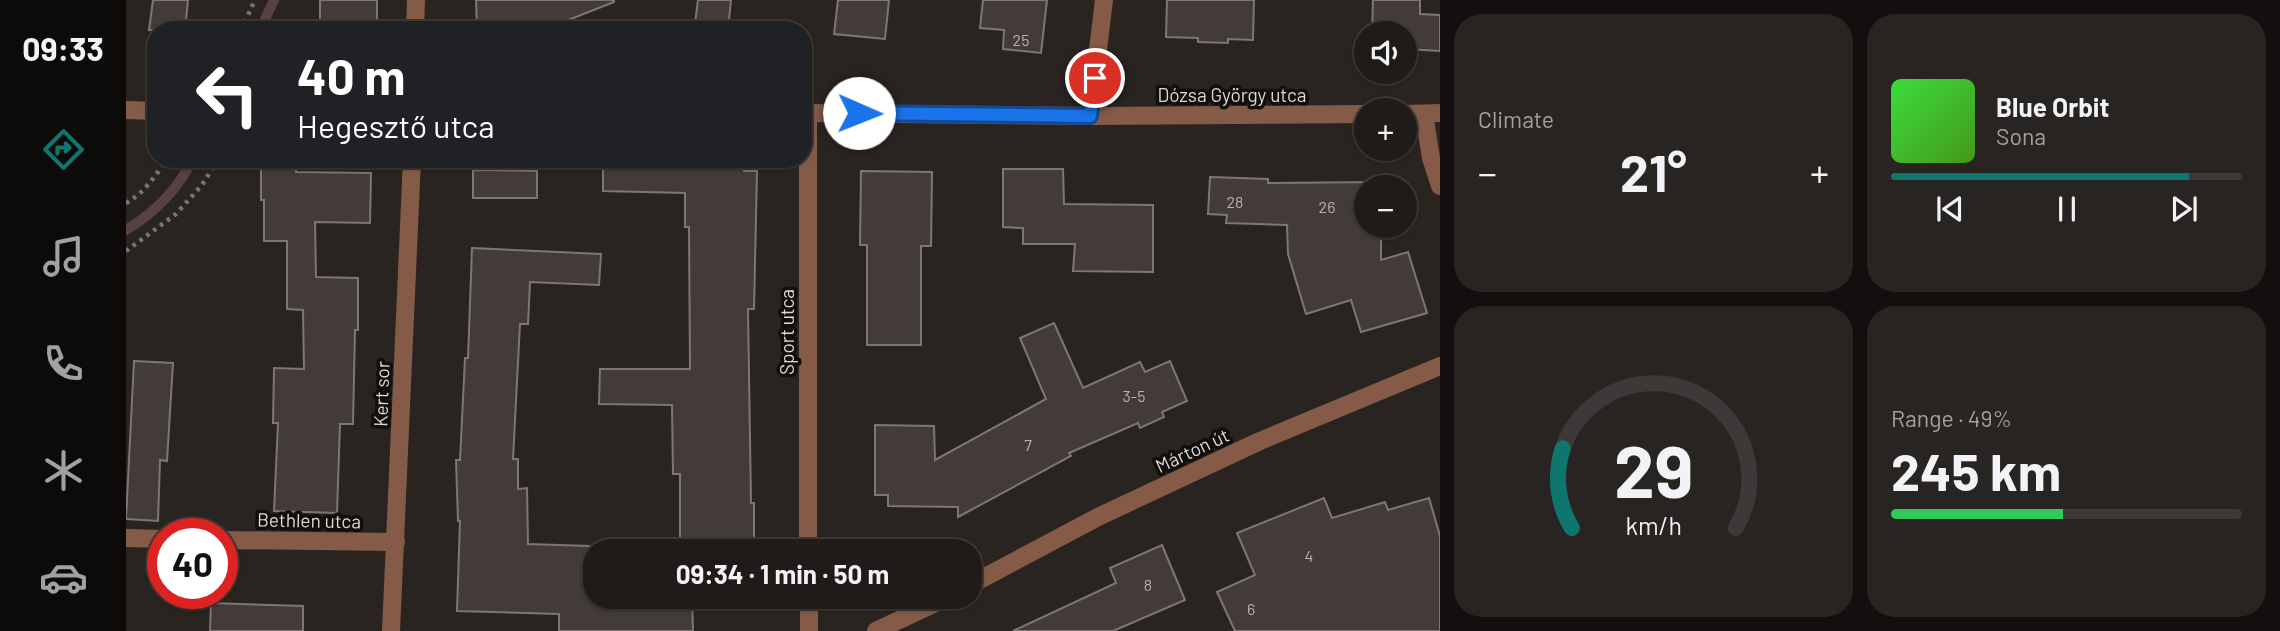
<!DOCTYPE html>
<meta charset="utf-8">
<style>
:root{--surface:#201b19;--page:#282422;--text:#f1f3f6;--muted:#a2a1a2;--line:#3d3938;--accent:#0f766e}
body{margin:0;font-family:Barlow,sans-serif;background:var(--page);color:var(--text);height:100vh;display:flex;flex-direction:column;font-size:26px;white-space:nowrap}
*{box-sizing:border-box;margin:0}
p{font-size:23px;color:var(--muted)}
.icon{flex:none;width:38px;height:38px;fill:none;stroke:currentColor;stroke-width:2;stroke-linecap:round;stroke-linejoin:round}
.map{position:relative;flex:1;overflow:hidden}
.panel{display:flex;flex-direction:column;gap:14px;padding:14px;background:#120f0e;width:840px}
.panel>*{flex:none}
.banner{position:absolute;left:21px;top:21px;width:665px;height:147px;border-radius:28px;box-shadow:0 2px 5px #0004,0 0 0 2px var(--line);background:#202124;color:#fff;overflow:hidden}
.buttons{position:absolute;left:1228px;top:21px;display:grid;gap:14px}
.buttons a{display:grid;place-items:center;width:63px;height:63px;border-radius:50%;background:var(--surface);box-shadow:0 2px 5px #0004,0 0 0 2px var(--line);font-size:35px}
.speed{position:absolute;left:21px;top:518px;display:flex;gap:14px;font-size:35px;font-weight:700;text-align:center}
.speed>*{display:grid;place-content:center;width:91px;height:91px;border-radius:50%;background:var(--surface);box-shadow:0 2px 5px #0004,0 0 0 2px var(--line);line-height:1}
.speed .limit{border:10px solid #d22;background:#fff;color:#111}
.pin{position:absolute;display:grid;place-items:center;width:60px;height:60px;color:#fff;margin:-30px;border:4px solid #fff;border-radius:50%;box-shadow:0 2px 7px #0007}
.me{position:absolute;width:77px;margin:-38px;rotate:91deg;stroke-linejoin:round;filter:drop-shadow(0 0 5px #0008)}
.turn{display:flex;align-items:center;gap:24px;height:147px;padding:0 35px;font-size:32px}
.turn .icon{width:91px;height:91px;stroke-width:2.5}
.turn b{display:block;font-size:49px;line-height:60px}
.big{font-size:52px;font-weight:700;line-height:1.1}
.panel .card{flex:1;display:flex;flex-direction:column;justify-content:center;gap:10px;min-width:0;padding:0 24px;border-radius:28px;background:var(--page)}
.panel .dial{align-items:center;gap:0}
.dial svg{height:182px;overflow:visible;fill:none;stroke:var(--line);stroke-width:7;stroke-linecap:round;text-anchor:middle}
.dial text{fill:var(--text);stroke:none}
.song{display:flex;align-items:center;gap:21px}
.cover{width:84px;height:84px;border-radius:10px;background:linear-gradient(135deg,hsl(120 70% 55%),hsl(100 70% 35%))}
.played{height:7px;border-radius:4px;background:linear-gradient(90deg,var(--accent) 85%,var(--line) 85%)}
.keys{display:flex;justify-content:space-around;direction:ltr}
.heat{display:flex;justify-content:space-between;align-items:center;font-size:38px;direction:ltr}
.charge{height:10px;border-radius:5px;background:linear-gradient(90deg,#34c759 49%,var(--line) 0)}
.panel .tiles{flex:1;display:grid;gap:14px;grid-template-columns:repeat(2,1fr)}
.trip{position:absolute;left:457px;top:539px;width:399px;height:70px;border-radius:28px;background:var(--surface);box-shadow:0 2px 5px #0004,0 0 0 2px var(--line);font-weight:700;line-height:70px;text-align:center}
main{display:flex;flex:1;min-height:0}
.menu{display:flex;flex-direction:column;width:126px;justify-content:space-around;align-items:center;background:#0d0b0a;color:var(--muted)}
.menu .icon{width:49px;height:49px}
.menu .selected{color:var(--accent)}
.menu b{font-size:32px;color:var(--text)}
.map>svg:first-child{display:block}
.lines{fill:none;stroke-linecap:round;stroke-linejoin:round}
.stream{stroke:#584241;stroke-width:10}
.building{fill:#423b38;stroke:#7e7673;stroke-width:2}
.path{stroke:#797471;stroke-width:4.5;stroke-dasharray:3.5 5;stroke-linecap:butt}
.minor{stroke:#855b48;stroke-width:18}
.tertiary{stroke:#855b48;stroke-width:18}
.route-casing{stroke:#114b97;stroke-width:18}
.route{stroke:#1a73e8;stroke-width:12}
.labels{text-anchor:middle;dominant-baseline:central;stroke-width:7;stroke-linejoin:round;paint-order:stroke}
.number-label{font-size:16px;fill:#b7b2b0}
.street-label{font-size:19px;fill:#dedad8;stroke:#110e0c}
</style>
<main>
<nav class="menu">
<b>09:33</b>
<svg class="icon selected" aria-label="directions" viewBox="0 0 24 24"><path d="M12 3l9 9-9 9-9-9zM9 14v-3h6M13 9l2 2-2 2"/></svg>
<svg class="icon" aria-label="music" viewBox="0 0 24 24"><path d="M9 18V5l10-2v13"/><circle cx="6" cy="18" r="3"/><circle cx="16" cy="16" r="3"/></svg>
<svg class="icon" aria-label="phone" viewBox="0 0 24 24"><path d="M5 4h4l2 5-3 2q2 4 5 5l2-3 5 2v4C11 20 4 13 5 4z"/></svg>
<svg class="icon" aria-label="climate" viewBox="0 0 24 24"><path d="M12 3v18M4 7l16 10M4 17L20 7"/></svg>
<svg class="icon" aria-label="car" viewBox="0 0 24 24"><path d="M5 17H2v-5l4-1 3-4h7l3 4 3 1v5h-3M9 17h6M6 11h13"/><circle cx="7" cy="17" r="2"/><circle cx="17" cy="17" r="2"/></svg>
</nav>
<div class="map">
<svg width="1314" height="631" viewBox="0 0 1314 631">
<rect width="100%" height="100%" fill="#2a2421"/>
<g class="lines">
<g class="stream">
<path d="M134,30L148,0"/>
<path d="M0,230C28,213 52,189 67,159"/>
</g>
</g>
<g class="building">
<path d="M27,0H62L59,30H23Z"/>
<rect x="194" y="0" width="57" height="30"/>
<path d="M350,0H488V2L432,24L431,30H351Z"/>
<path d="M572,0H605L602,30H568Z"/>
<path d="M712,0H763L759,39L708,34Z"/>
<path d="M857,0H921L915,53L877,49L878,30L854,28Z"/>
<path d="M1041,0H1128L1127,40L1102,39V43L1072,42V38L1040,37Z"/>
<path d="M1247,0H1294V14L1314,15V51L1279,49V33H1246Z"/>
<path d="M477,159H618V171H631L628,309H622L625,503H628V551H554V474H547L546,405L473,404L474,369H564L563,227H559V193L477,191Z"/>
<path d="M135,169H170V172L245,173L244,223L189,222L190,277L232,278V330H229L227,424H214L211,513L148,511L152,423H147L148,368L178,369L177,310L161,309V241H138V200H135Z"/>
<path d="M877,169H937L938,204L1027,205V272L947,271L949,244H897V228L877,227Z"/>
<path d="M347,170L411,171V198H347Z"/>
<path d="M735,171L806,172L805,246H795V345H741V245H734Z"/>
<path d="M1084,177L1142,179V183L1254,182V187H1241V226H1255V260L1282,252L1301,313L1235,332L1225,300L1180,314L1162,254L1161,225L1100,223L1101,215L1082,214Z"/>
<path d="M346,248L475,254L473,285L404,282L402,324H394L387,459H392V489L401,488L402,544L463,546L462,597H566L567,631H433V614L331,611L334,521H332L330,460H334L339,358H342Z"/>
<path d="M928,323L957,388L1014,362L1019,372L1044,361L1061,401L1036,412L1038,417L1014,428L1012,423L943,453L945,456L832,517V507L762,506V495H749V425L808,426L809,460L920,399L894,338Z"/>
<path d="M8,361L47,363L41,461L34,460L32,521L0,519Z"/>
<path d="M1198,498L1206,518L1259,502L1262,510L1303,498L1314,536V631H1109L1091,592L1129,575L1111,533Z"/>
<path d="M1036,545L1059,600L987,631H887L990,583L984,568Z"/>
<path d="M85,603L177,606V631H84Z"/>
</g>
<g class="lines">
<g class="path">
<path d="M115,30L129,0"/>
<path d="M0,203C17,194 31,175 40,159"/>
<path d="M0,251L50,214L76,185L92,159"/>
</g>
<g class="minor">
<path d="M289,30L290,0"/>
<path d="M682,112V551"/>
<path d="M1298,114L1305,158L1314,186"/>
<path d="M964,116L978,0"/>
<path d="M0,538L37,539"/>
<path d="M96,540L270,542"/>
<path d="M844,585L972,517L1134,441L1314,366"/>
<path d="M683,597V631"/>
<path d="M265,631L286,159"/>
<path d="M750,631L822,597"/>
</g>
<g class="tertiary">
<path d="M0,110L30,111"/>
<path d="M677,113L964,116L1241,114"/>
<path d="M1279,114L1314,113"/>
</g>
</g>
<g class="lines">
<defs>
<path id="route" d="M733,113L964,116L969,78"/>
</defs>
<use href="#route" class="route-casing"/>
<use href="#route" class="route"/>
</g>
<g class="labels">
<g class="number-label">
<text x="895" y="39">25</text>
<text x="1109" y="201">28</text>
<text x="1201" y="206">26</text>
<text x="1008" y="395">3-5</text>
<text x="902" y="444">7</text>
<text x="1183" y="555">4</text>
<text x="1022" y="584">8</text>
<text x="1125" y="608">6</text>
</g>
<g class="street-label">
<text x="1106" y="94">Dózsa György utca</text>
<text transform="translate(660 332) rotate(-90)">Sport utca</text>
<text transform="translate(255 394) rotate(-88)">Kert sor</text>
<text transform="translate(1066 450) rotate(-25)">Márton út</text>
<text transform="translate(183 520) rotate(1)">Bethlen utca</text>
</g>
</g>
</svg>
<div class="buttons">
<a><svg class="icon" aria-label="sound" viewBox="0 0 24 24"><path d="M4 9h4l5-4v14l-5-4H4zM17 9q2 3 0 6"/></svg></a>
<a>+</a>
<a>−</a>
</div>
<div class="speed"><div class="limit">40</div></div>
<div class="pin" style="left:969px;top:78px;background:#d93025"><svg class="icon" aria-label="arrive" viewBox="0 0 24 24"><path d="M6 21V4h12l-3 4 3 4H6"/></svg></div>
<svg class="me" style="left:733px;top:113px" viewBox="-20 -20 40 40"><circle r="19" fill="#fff"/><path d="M0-13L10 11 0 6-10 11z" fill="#1a73e8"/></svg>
<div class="trip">09:34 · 1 min · 50 m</div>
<div class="banner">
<div class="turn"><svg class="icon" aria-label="left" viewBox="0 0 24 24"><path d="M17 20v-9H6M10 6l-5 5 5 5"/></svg><div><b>40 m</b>Hegesztő utca</div></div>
</div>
</div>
<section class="panel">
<div class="tiles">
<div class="card"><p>Climate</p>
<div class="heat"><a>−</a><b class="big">21°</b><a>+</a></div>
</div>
<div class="card">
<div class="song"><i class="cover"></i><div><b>Blue Orbit</b><p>Sona</p></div></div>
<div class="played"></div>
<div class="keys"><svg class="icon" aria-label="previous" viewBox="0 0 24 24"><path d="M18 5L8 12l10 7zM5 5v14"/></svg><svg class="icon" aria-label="pause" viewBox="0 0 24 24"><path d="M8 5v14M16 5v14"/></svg><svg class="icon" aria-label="next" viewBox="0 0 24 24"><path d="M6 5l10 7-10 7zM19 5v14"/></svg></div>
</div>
<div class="card dial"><svg viewBox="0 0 100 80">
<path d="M14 69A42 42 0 1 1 86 69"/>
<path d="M14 69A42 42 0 0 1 10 34" stroke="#0f766e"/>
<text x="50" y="56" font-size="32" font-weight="700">29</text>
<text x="50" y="72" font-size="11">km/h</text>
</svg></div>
<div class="card"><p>Range · 49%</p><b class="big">245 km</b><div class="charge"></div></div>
</div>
</section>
</main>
